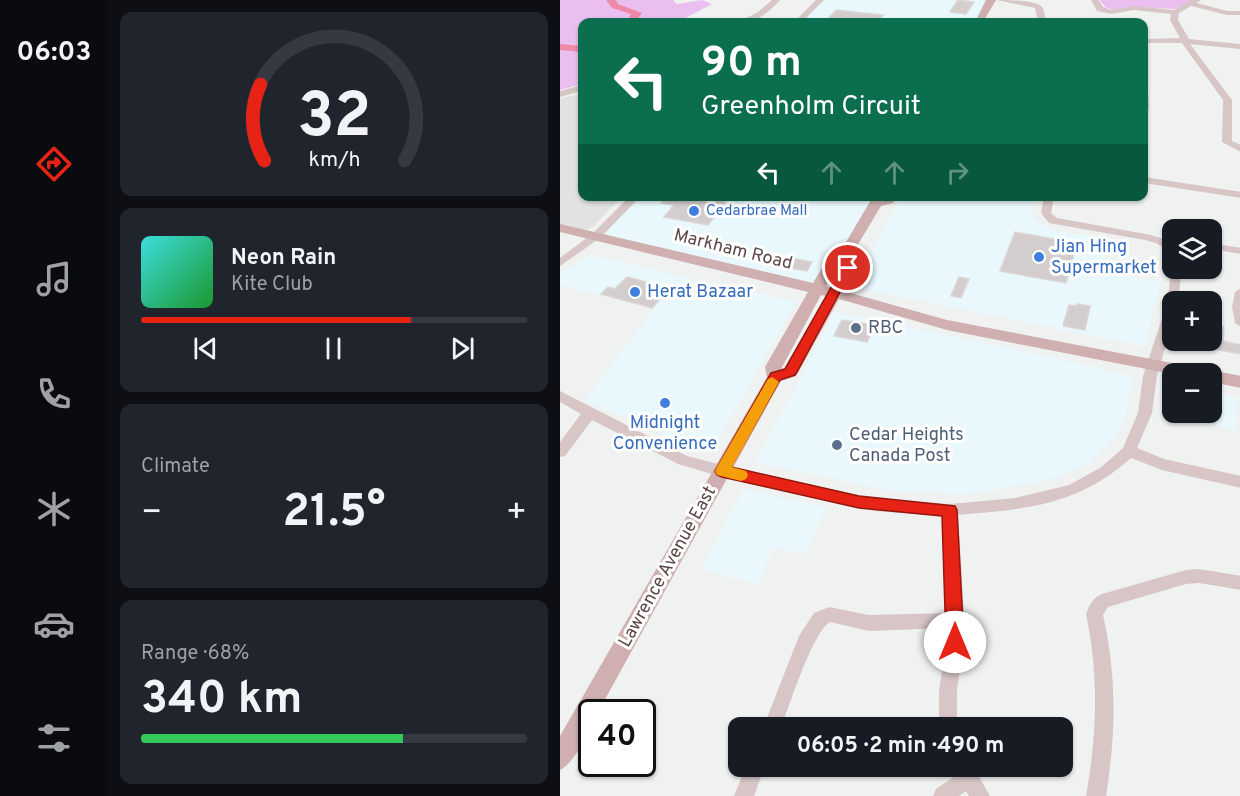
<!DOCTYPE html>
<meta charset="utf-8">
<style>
:root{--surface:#171b24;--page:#20242c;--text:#f1f3f6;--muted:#9ea1a6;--line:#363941;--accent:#e72315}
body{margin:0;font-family:Overpass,sans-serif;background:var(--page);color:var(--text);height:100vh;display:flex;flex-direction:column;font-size:22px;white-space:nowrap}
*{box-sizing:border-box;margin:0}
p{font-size:20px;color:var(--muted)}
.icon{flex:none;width:33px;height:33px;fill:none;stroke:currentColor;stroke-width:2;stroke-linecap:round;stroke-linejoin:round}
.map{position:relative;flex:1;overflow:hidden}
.drawer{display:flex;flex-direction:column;gap:12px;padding:12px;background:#0d0f14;width:452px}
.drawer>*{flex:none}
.banner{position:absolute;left:18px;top:18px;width:570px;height:183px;border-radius:12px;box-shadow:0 2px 4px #0004;background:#0b6e4f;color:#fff;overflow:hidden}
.fabs{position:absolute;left:602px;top:219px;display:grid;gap:12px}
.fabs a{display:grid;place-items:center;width:60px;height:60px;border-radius:12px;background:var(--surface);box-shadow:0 2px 4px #0004;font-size:30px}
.speed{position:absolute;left:18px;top:699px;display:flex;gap:12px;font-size:30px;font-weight:700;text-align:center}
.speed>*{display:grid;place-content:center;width:78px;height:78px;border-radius:50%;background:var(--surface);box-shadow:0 2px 4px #0004;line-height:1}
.speed .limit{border:3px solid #111;border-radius:9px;background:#fff;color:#111}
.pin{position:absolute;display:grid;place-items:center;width:51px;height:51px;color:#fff;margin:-26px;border:3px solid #fff;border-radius:50%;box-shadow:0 2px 6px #0007}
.me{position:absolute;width:66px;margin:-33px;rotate:0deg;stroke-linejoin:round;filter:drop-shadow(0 0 4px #0008)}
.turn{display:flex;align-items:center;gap:21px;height:126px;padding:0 24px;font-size:27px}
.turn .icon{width:78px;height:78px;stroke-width:2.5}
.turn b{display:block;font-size:42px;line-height:51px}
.lanes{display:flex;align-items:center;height:57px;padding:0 24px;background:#0003;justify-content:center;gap:30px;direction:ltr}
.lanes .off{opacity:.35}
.big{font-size:45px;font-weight:700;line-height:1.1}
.drawer .widget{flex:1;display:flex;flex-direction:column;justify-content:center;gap:9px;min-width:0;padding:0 21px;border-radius:12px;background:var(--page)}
.drawer .dial{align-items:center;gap:0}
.dial svg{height:156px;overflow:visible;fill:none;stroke:var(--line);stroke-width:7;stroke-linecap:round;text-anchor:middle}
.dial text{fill:var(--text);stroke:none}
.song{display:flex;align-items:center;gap:18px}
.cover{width:72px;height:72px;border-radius:9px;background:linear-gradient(135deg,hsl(180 70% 55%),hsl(130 70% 35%))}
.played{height:6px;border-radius:3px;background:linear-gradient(90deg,var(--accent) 70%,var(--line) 70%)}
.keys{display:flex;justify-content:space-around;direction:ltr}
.heat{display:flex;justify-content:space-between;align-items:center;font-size:33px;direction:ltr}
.charge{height:9px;border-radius:4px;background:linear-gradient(90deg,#34c759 68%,var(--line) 0)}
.trip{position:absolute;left:168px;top:717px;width:345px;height:60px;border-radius:12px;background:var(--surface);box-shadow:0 2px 4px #0004;font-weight:700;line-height:60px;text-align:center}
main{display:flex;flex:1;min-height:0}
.tab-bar{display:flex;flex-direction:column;width:108px;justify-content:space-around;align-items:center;background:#090b0e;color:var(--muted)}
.tab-bar .icon{width:42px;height:42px}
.tab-bar .on{color:var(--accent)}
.tab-bar b{font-size:27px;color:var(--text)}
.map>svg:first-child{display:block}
.commercial{fill:#e9f8fd}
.education{fill:#e2e3e1}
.green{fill:#ebbef0}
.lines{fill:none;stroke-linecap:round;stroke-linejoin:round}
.river{fill:#ee8aa7;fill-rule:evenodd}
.building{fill:#d4cdcd;stroke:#dbd5d4;stroke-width:1.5}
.minor{fill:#d8c6c7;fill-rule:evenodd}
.major{fill:#cfafaf;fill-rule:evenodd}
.route{fill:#e72315;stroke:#96170e;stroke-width:1.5}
.slow{fill:#f59e0b}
.shop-dot{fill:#3f7fe0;stroke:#fff;stroke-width:2}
.service-dot{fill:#5c6f8a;stroke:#fff;stroke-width:2}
.labels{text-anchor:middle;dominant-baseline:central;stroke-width:6;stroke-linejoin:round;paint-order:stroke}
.far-shop-label{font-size:15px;fill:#366cbe;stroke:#fff;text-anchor:start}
.shop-label{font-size:18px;fill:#366cbe;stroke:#fff;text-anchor:start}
.street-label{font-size:18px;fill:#5e4748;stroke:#fff}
.service-label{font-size:18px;fill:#4e5e75;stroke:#fff;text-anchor:start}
</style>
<main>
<nav class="tab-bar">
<b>06:03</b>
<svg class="icon on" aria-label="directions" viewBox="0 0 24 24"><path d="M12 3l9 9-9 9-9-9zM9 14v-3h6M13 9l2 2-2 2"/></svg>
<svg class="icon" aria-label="music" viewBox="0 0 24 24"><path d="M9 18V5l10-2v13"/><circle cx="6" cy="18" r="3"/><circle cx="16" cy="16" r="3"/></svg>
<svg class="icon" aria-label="phone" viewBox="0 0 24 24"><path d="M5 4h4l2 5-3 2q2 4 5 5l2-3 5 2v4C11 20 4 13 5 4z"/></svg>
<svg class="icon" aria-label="climate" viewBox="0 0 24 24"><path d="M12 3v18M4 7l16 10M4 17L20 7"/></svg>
<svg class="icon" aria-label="car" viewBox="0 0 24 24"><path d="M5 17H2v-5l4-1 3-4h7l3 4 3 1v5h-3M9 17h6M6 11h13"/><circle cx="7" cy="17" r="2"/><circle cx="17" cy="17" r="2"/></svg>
<svg class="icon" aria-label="filters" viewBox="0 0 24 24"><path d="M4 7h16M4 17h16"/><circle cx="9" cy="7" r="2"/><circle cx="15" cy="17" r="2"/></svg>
</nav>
<section class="drawer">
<div class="widget dial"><svg viewBox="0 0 100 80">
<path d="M14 69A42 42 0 1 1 86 69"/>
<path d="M14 69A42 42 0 0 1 12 30" stroke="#e72315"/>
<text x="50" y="56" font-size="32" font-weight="700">32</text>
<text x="50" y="72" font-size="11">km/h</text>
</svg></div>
<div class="widget">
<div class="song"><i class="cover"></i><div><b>Neon Rain</b><p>Kite Club</p></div></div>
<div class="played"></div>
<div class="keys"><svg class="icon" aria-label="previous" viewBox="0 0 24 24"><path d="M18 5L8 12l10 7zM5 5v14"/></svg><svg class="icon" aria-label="pause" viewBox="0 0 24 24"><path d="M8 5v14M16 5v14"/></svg><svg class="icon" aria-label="next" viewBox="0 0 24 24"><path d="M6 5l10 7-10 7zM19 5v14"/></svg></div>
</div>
<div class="widget"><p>Climate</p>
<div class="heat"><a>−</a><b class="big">21.5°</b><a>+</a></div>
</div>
<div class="widget"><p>Range · 68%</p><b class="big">340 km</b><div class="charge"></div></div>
</section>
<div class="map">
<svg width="681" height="796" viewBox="0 0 681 796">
<rect width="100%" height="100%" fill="#f0f2f1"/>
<g class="commercial">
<path d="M260,0H431L419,22H238Z"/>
<path d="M313,196L316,203L256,290L36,236L76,197Z"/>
<path d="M342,196L475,197L472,216L481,224L498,231L548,238L545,259L573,265L571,276L600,283L585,346L293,287Z"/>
<path d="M29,255L236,302L151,452L132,447L25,400L94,309L0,285V275Z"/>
<path d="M275,312L518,363L572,377L567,408L560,431L530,462L493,479L407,494L335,492L196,462Z"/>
<path d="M611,383L612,412H651V391L678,397L675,430L606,415Z"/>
<path d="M184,488L266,508L245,554L214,547L197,584L142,569Z"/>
</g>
<path class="education" d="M22,94V196L61,197L34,226L27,230L0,225V98Z"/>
<g class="green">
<path d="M0,0H113L117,4L142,0L152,4L118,22H22V84L0,90Z"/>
<path d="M540,0H633L615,9L575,7L553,10L545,7Z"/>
</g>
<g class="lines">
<g class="river">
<path d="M46,0H56L58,4L82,13L75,22H67L71,14L52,8Z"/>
<path d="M0,44L22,46V52L0,50Z"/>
</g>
</g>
<g class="building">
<path d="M398,0L414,2L406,14L390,12Z"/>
<path d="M276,10L302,13L323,15L318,22H265Z"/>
<path d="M106,196H170L148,225L104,217L114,205L101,203Z"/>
<path d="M455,232L517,243L506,283L440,271Z"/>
<path d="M229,258L236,259L252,262L247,271L224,267Z"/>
<path d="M67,277L110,288L92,308L41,294L48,287L55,289Z"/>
<path d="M399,277L409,279L401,298L391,296Z"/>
<path d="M517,304L530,306L525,330L503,326L509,305L517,306Z"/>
<path d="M282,320L315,325L307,342L274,336Z"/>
<path d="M651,322L664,327L663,341L681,345V354L640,347L641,340H651Z"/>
</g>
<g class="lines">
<g class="minor">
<path d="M212,0H220C209,12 196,24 179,22L198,12Z"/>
<path d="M256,0H264L242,22H234Z"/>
<path d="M437,0C447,0 477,0 482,7C485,11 485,18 486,22H478L475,8Z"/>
<path d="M531,0H539L543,7L551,10L574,6L614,10L631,0H641L637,3L667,11H681V15H667L631,6L619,13L618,20L629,39L681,44V49L630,44L672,100V141L681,145V152L662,142L663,100L622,43H584V39L620,38L610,20L611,14L574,10L551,14L537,11Z"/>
<path d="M22,85V91L0,97V91Z"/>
<path d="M584,87L588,90L589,109L584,112Z"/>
<path d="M584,177L681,192V198L584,183Z"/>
<path d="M70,196H81L40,238L0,266V258L32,234Z"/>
<path d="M484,196H494L491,213L497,218L591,235L604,239L612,245V253L596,243L585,240L489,223L481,213Z"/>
<path d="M545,196H555L553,201H545Z"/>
<path d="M651,243L681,248V254L651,249Z"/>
<path d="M612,265V268H622L618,302H612V324L597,376L592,413L577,448L604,459L681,476V488L602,470L571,458C517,506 467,509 398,515L405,631L397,691V728H379V691L388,628L309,631L270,622C253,631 229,707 221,728H203L239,636L254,613L269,607L309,615L388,613L383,516L315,511L162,477L118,464L32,420L5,456L0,457V442L21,414L0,402V391L127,456L162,465L315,499L390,504L455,498L509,485L540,468L563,448L578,413L583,376L607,303Z"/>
<path d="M681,288V327L675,323L672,307L675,292Z"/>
<path d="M639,569L681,576V590L639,583L626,584L548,607L543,615C557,676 556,734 546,796H526C537,734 539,676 526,614C529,606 533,597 542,594L626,570Z"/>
<path d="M186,766H205L194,796H174Z"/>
<path d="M393,766H413L430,796H409L406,791L399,796H373L376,789L396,775Z"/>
</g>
<g class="major">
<path d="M426,0H436L423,22H415Z"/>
<path d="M324,196H337L333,203L321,206L288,261L295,269L283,291L387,320L638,368L645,372L651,370L681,376V388L651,382V374H612L387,330L279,299L236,376L221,381L38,712H32C32,728 15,763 0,770V736L207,377L205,367L248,292L0,232V224L253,283L265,263L276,259L311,200ZM279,268L281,270L270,288L266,286L275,269ZM261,295L266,296L224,368L221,369Z"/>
</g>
</g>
<path class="route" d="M288,264L293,268L237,372L235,375L220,380L171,467L299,496L395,506L397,510L404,642L401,648L395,650L389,648L386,642L382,516L299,508L162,477L157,475L155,471L211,373L225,369L282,268Z"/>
<path class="slow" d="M212,377L219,382L172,467L186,471L188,475L186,479L181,481L157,475L155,471L157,467L208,379Z"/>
<g class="shop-dot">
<circle cx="134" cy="211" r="6"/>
<circle cx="479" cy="257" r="6"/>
<circle cx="75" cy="292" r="6"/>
<circle cx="105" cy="403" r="6"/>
</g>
<g class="service-dot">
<circle cx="296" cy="328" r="6"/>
<circle cx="277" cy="445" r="6"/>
</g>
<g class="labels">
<g class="far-shop-label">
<text x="146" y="211">Cedarbrae Mall</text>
</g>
<g class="shop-label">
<text x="491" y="247">Jian Hing<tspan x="491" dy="21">Supermarket</tspan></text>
<text x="87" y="292">Herat Bazaar</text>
<text x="105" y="423" text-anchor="middle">Midnight<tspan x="105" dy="21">Convenience</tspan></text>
</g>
<g class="street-label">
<text transform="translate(173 250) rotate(14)">Markham Road</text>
<text transform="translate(108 567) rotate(-61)">Lawrence Avenue East</text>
</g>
<g class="service-label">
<text x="308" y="328">RBC</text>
<text x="289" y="435">Cedar Heights<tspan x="289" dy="21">Canada Post</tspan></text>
</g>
</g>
</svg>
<div class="fabs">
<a><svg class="icon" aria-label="layers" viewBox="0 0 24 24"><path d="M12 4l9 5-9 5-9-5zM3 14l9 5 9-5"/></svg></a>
<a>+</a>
<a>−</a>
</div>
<div class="speed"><div class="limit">40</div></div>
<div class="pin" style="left:288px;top:268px;background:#d93025"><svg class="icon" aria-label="arrive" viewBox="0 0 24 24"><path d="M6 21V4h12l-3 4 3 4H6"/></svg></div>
<svg class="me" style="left:395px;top:642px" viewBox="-20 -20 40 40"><circle r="19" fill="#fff"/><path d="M0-13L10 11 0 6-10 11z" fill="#e72315"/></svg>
<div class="trip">06:05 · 2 min · 490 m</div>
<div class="banner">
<div class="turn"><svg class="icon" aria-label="left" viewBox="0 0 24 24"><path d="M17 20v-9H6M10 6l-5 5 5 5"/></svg><div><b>90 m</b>Greenholm Circuit</div></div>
<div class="lanes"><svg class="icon" aria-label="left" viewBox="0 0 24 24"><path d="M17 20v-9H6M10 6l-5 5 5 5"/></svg><svg class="icon off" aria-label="ahead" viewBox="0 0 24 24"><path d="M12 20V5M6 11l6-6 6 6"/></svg><svg class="icon off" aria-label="ahead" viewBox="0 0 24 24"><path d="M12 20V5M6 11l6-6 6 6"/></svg><svg class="icon off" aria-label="right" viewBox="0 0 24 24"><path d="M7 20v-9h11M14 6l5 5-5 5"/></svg></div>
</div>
</div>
</main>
